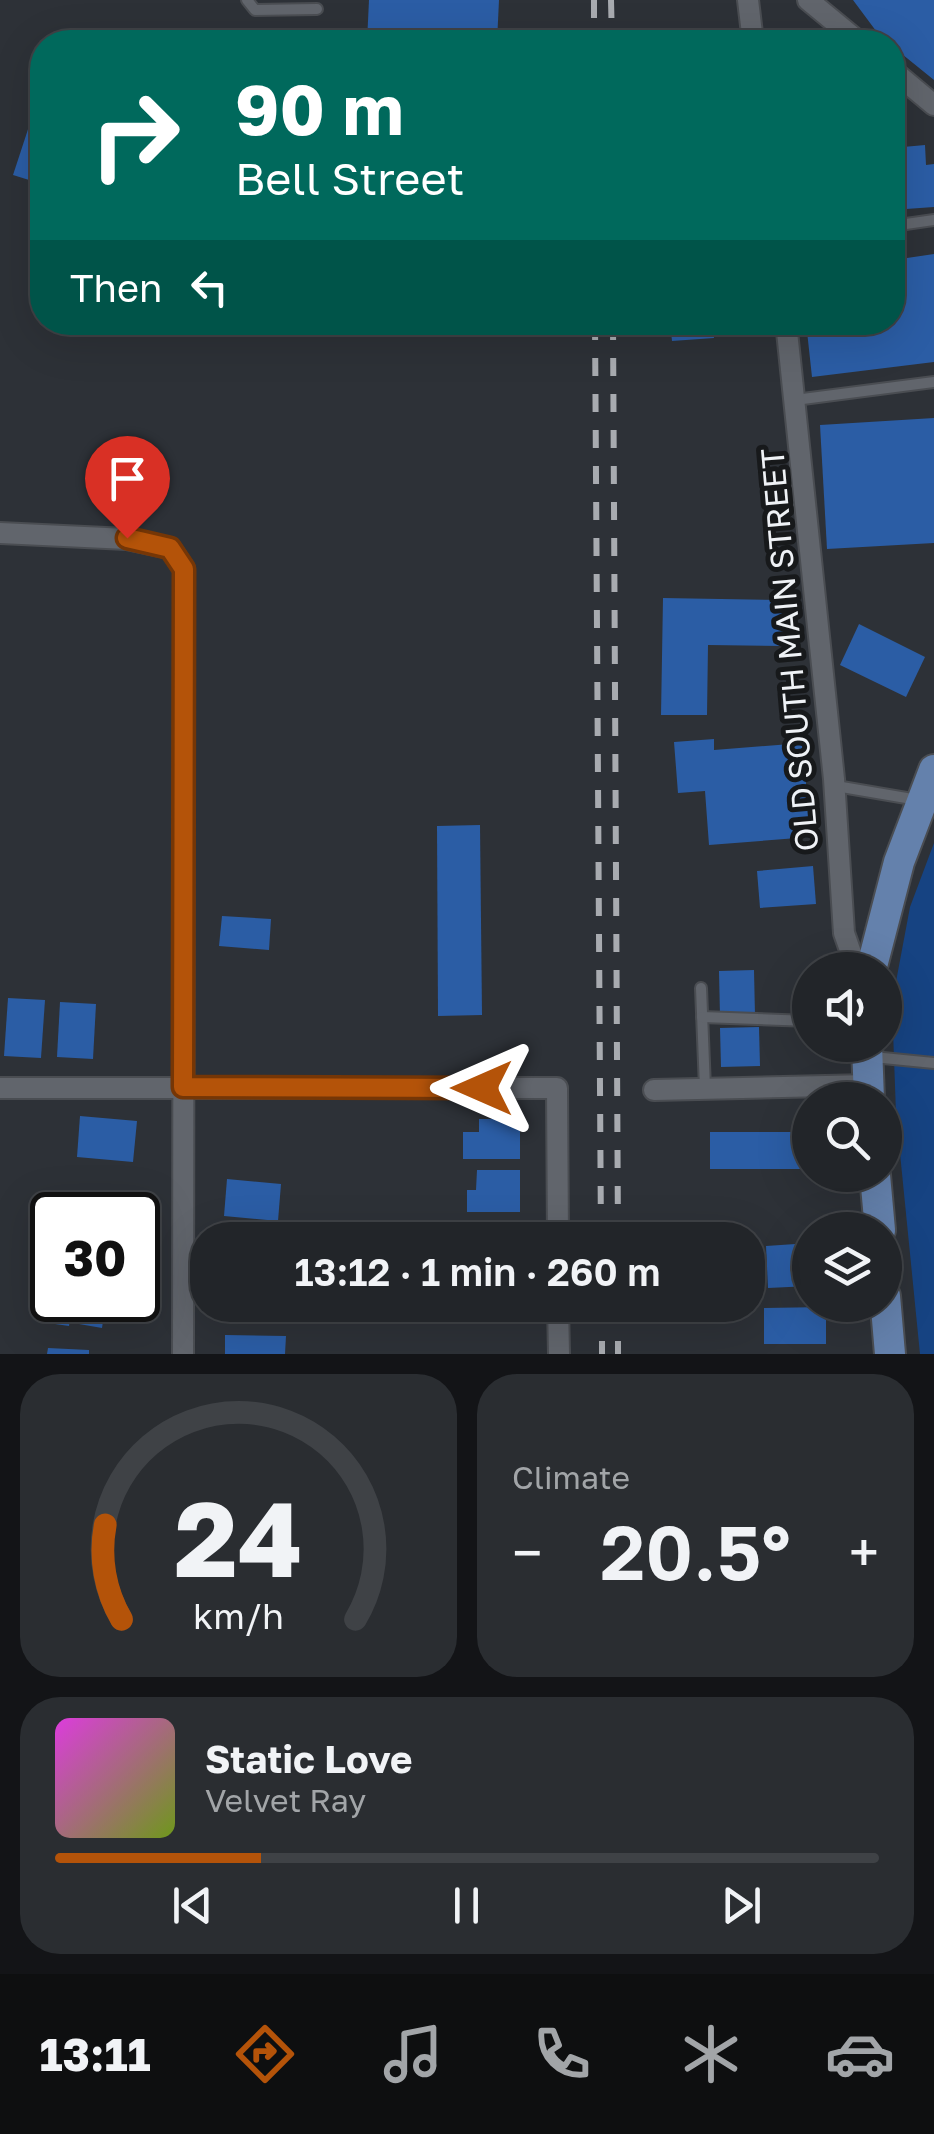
<!DOCTYPE html>
<meta charset="utf-8">
<style>
:root{--surface:#222529;--page:#2a2d31;--text:#f1f3f6;--muted:#a2a5a8;--line:#3f4246;--accent:#b45309}
body{margin:0;font-family:"Golos Text",sans-serif;background:var(--page);color:var(--text);height:100vh;display:flex;flex-direction:column;font-size:38px;white-space:nowrap}
*{box-sizing:border-box;margin:0}
p{font-size:32px;color:var(--muted)}
.icon{flex:none;width:55px;height:55px;fill:none;stroke:currentColor;stroke-width:2;stroke-linecap:round;stroke-linejoin:round}
.map{position:relative;height:1354px;overflow:hidden}
.sheet{display:flex;flex-direction:column;gap:20px;padding:20px;background:#131417;flex:1}
.sheet>*{flex:none}
.top-card{position:absolute;left:30px;top:30px;width:875px;height:305px;border-radius:40px;box-shadow:0 10px 40px #0002,0 0 0 2px var(--line);background:#00695c;color:#fff;overflow:hidden}
.buttons{position:absolute;left:792px;top:952px;display:grid;gap:20px}
.buttons a{display:grid;place-items:center;width:110px;height:110px;border-radius:50%;background:var(--surface);box-shadow:0 10px 40px #0002,0 0 0 2px var(--line);font-size:50px}
.speed{position:absolute;left:30px;top:1192px;display:flex;gap:20px;font-size:50px;font-weight:700;text-align:center}
.speed>*{display:grid;place-content:center;width:130px;height:130px;border-radius:50%;background:var(--surface);box-shadow:0 10px 40px #0002,0 0 0 2px var(--line);line-height:1}
.speed .limit{border:5px solid #111;border-radius:15px;background:#fff;color:#111}
.pin{position:absolute;display:grid;place-items:center;width:85px;height:85px;color:#fff;margin:-102px -42px;border-radius:50% 50% 50% 0;rotate:-45deg;box-shadow:0 0 10px #0007}
.pin .icon{rotate:45deg}
.me{position:absolute;width:110px;margin:-55px;rotate:270deg;stroke-linejoin:round;filter:drop-shadow(0 0 8px #0008)}
.turn{display:flex;align-items:center;gap:35px;height:210px;padding:0 40px;font-size:45px}
.turn .icon{width:130px;height:130px;stroke-width:2.5}
.turn b{display:block;font-size:70px;line-height:85px}
.then{display:flex;align-items:center;height:95px;padding:0 40px;background:#0003;gap:20px;font-size:38px}
.big{font-size:75px;font-weight:600;line-height:1.1}
.sheet .card{flex:1;display:flex;flex-direction:column;justify-content:center;gap:15px;min-width:0;padding:0 35px;border-radius:40px;background:var(--page)}
.sheet .dial{align-items:center;gap:0}
.dial svg{height:260px;overflow:visible;fill:none;stroke:var(--line);stroke-width:7;stroke-linecap:round;text-anchor:middle}
.dial text{fill:var(--text);stroke:none}
.song{display:flex;align-items:center;gap:30px}
.cover{width:120px;height:120px;border-radius:15px;background:linear-gradient(135deg,hsl(300 70% 55%),hsl(80 70% 35%))}
.played{height:10px;border-radius:5px;background:linear-gradient(90deg,var(--accent) 25%,var(--line) 25%)}
.keys{display:flex;justify-content:space-around;direction:ltr}
.heat{display:flex;justify-content:space-between;align-items:center;font-size:55px;direction:ltr}
.sheet .tiles{flex:1;display:grid;gap:20px;grid-template-columns:1fr 1fr}
.card:last-child{grid-column:span 2}
.trip{position:absolute;left:190px;top:1222px;width:575px;height:100px;border-radius:40px;background:var(--surface);box-shadow:0 10px 40px #0002,0 0 0 2px var(--line);font-weight:600;line-height:100px;text-align:center}
.tabs{display:flex;height:160px;justify-content:space-around;align-items:center;background:#0e0f10;color:var(--muted)}
.tabs .icon{width:70px;height:70px}
.tabs .on{color:var(--accent)}
.tabs b{font-size:45px;color:var(--text)}
.map>svg:first-child{display:block}
.green{fill:#164382}
.building{fill:#2b5da5}
.lines{fill:none;stroke-linecap:round;stroke-linejoin:round}
.lane-casing{stroke:#4a4d52;stroke-width:14}
.street-casing{stroke:#4a4d52;stroke-width:24}
.primary-casing{stroke:#4a4d52;stroke-width:34}
.lane{stroke:#61656c;stroke-width:10}
.street{stroke:#61656c;stroke-width:20}
.primary{stroke:#6481ac;stroke-width:30}
.rail{stroke:#a8abb0;stroke-width:6;stroke-dasharray:18 18;stroke-linecap:butt}
.route-casing{stroke:#753606;stroke-width:25}
.route{stroke:#b45309;stroke-width:18}
.labels{text-anchor:middle;dominant-baseline:central;stroke-width:10;stroke-linejoin:round;paint-order:stroke}
.street-label{font-size:32px;fill:#eff2f6;stroke:#17191b}
</style>
<div class="map">
<svg width="934" height="1354" viewBox="0 0 934 1354">
<rect width="100%" height="100%" fill="#2d3137"/>
<path class="green" d="M934,843V1354H920L896,1113L892,1003L910,907Z"/>
<g class="building">
<path d="M369,0H499L497,42H367Z"/>
<path d="M853,0H934V80L892,46V42H889L879,35Z"/>
<path d="M35,108L42,110V184L13,175Z"/>
<path d="M925,145L926,165L934,164V207L892,210V148Z"/>
<path d="M905,242L907,258L934,254V362L812,377L806,322H892V244Z"/>
<rect x="318" y="322" width="36" height="11"/>
<path d="M670,322H713L714,338L672,341Z"/>
<path d="M934,418V543L827,549L820,425Z"/>
<path d="M663,598L784,600L783,646L708,645L707,715H661Z"/>
<path d="M859,624L925,657L906,697L840,665Z"/>
<path d="M714,739V750L803,743L810,837L709,845L705,791L678,793L674,742Z"/>
<path d="M480,825L482,1015L438,1016L437,826Z"/>
<path d="M813,866L816,904L760,908L757,871Z"/>
<path d="M222,916L271,919L269,950L219,946Z"/>
<path d="M754,970L755,1016H720L719,971Z"/>
<path d="M8,998L45,1000L41,1058L4,1056Z"/>
<path d="M60,1002L96,1004L93,1059L57,1057Z"/>
<path d="M759,1027L760,1066L721,1067L720,1028Z"/>
<path d="M80,1116L137,1121L133,1162L77,1157Z"/>
<path d="M479,1119H520V1159H463V1132H479Z"/>
<rect x="710" y="1132" width="100" height="37"/>
<path d="M477,1170H520V1212H467V1190H476Z"/>
<path d="M227,1179L281,1184L278,1221L224,1216Z"/>
<path d="M90,1208L125,1213V1215H89Z"/>
<path d="M229,1229L279,1233L278,1240H228Z"/>
<path d="M454,1229L520,1233L519,1240H453Z"/>
<path d="M810,1243V1286L768,1288L766,1246Z"/>
<path d="M47,1287L52,1288V1300H73L69,1326L41,1322Z"/>
<path d="M82,1300H106L102,1328L79,1324Z"/>
<path d="M224,1305H284V1319L224,1317Z"/>
<path d="M453,1305H514L513,1316H453Z"/>
<path d="M826,1307V1344H764V1308Z"/>
<path d="M225,1335L286,1336L285,1354H225Z"/>
<path d="M48,1348L89,1350V1354H47Z"/>
</g>
<g class="lines">
<defs>
<g id="lane">
<path d="M247,0L255,10L317,9"/>
<path d="M892,226L934,220"/>
<path d="M795,400L934,382"/>
<path d="M836,786L918,800"/>
<path d="M701,988L705,1088"/>
<path d="M702,1017L810,1021"/>
<path d="M873,1057L934,1063"/>
</g>
<g id="street">
<path d="M748,0L753,42"/>
<path d="M808,0L859,42"/>
<path d="M892,70L934,105"/>
<path d="M786,322L834,779L844,933L857,970"/>
<path d="M0,533L127,539L170,548L184,569L183,1354"/>
<path d="M0,1088H557L558,1240"/>
<path d="M654,1090L868,1085"/>
<path d="M558,1305L559,1354"/>
</g>
<g id="primary">
<path d="M871,970L899,862L934,770"/>
<path d="M867,1045L869,1100"/>
<path d="M875,1175L880,1230"/>
<path d="M885,1296L890,1354"/>
</g>
</defs>
<use href="#lane" class="lane-casing"/>
<use href="#street" class="street-casing"/>
<use href="#primary" class="primary-casing"/>
<use href="#lane" class="lane"/>
<use href="#street" class="street"/>
<use href="#primary" class="primary"/>
<g class="rail">
<path d="M594,0V42"/>
<path d="M611,0L612,42"/>
<path d="M595,322L601,1240"/>
<path d="M613,322L618,1240"/>
<path d="M602,1305V1354"/>
<path d="M618,1305V1354"/>
</g>
</g>
<g class="lines">
<defs>
<path id="route" d="M127,538L170,548L184,569L183,1087L482,1088"/>
</defs>
<use href="#route" class="route-casing"/>
<use href="#route" class="route"/>
</g>
<g class="labels">
<g class="street-label">
<text transform="translate(789 650) rotate(-95)">OLD SOUTH MAIN STREET</text>
</g>
</g>
</svg>
<div class="buttons">
<a><svg class="icon" aria-label="sound" viewBox="0 0 24 24"><path d="M4 9h4l5-4v14l-5-4H4zM17 9q2 3 0 6"/></svg></a>
<a><svg class="icon" aria-label="search" viewBox="0 0 24 24"><circle cx="10" cy="10" r="6"/><path d="M15 15l6 6"/></svg></a>
<a><svg class="icon" aria-label="layers" viewBox="0 0 24 24"><path d="M12 4l9 5-9 5-9-5zM3 14l9 5 9-5"/></svg></a>
</div>
<div class="speed"><div class="limit">30</div></div>
<div class="pin" style="left:127px;top:538px;background:#d93025"><svg class="icon" aria-label="arrive" viewBox="0 0 24 24"><path d="M6 21V4h12l-3 4 3 4H6"/></svg></div>
<svg class="me" style="left:482px;top:1088px" viewBox="-20 -20 40 40"><path d="M0-17L14 15 0 8-14 15z" fill="#b45309" stroke="#fff" stroke-width="4"/></svg>
<div class="trip">13:12 · 1 min · 260 m</div>
<div class="top-card">
<div class="turn"><svg class="icon" aria-label="right" viewBox="0 0 24 24"><path d="M7 20v-9h11M14 6l5 5-5 5"/></svg><div><b>90 m</b>Bell Street</div></div>
<div class="then">Then<svg class="icon" aria-label="left" viewBox="0 0 24 24"><path d="M17 20v-9H6M10 6l-5 5 5 5"/></svg></div>
</div>
</div>
<section class="sheet">
<div class="tiles">
<div class="card dial"><svg viewBox="0 0 100 80">
<path d="M14 69A42 42 0 1 1 86 69"/>
<path d="M14 69A42 42 0 0 1 9 40" stroke="#b45309"/>
<text x="50" y="56" font-size="32" font-weight="700">24</text>
<text x="50" y="72" font-size="11">km/h</text>
</svg></div>
<div class="card"><p>Climate</p>
<div class="heat"><a>−</a><b class="big">20.5°</b><a>+</a></div>
</div>
<div class="card">
<div class="song"><i class="cover"></i><div><b>Static Love</b><p>Velvet Ray</p></div></div>
<div class="played"></div>
<div class="keys"><svg class="icon" aria-label="previous" viewBox="0 0 24 24"><path d="M18 5L8 12l10 7zM5 5v14"/></svg><svg class="icon" aria-label="pause" viewBox="0 0 24 24"><path d="M8 5v14M16 5v14"/></svg><svg class="icon" aria-label="next" viewBox="0 0 24 24"><path d="M6 5l10 7-10 7zM19 5v14"/></svg></div>
</div>
</div>
</section>
<nav class="tabs">
<b>13:11</b>
<svg class="icon on" aria-label="directions" viewBox="0 0 24 24"><path d="M12 3l9 9-9 9-9-9zM9 14v-3h6M13 9l2 2-2 2"/></svg>
<svg class="icon" aria-label="music" viewBox="0 0 24 24"><path d="M9 18V5l10-2v13"/><circle cx="6" cy="18" r="3"/><circle cx="16" cy="16" r="3"/></svg>
<svg class="icon" aria-label="phone" viewBox="0 0 24 24"><path d="M5 4h4l2 5-3 2q2 4 5 5l2-3 5 2v4C11 20 4 13 5 4z"/></svg>
<svg class="icon" aria-label="climate" viewBox="0 0 24 24"><path d="M12 3v18M4 7l16 10M4 17L20 7"/></svg>
<svg class="icon" aria-label="car" viewBox="0 0 24 24"><path d="M5 17H2v-5l4-1 3-4h7l3 4 3 1v5h-3M9 17h6M6 11h13"/><circle cx="7" cy="17" r="2"/><circle cx="17" cy="17" r="2"/></svg>
</nav>
